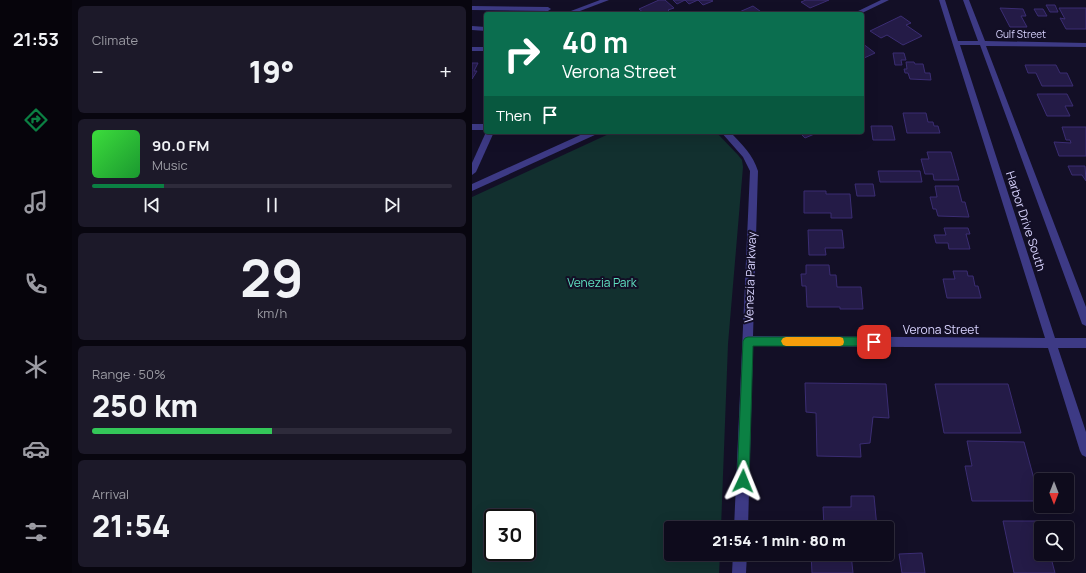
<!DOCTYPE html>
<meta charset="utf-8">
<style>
:root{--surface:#0e0b1c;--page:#1c1929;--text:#f1f3f6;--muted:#9b9ba3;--line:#2e2b3b;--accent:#0b8043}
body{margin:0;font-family:Manrope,sans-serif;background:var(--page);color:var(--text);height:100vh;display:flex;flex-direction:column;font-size:15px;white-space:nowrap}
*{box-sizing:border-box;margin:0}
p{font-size:13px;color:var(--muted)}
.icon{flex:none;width:22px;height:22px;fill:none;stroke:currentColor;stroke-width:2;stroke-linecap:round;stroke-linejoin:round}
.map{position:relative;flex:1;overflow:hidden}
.details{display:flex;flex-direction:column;gap:6px;padding:6px;background:#08060f;width:400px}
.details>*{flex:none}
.guide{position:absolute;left:12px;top:12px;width:380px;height:122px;border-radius:4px;box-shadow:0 4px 16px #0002,0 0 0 1px var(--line);background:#0b6e4f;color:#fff;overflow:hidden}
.needle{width:26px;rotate:180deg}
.fabs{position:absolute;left:562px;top:473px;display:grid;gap:8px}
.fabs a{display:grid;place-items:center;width:40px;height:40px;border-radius:4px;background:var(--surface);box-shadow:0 4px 16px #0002,0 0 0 1px var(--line);font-size:20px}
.speed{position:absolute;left:12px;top:509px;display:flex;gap:8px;font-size:20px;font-weight:700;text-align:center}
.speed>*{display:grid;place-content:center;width:52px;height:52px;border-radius:50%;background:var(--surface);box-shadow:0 4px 16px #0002,0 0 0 1px var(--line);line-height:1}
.speed .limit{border:2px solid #111;border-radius:6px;background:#fff;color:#111}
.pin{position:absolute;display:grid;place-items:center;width:34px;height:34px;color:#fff;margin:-17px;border-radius:8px;box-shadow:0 2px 6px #0006}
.me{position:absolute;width:44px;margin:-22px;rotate:2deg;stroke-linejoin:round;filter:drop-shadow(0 0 3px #0008)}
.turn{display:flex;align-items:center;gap:14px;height:84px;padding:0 12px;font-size:18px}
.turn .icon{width:52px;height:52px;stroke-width:2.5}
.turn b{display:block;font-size:28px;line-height:34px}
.then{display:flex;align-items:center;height:38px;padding:0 12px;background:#0003;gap:8px;font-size:15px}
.big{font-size:30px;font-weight:800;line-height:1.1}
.details .card{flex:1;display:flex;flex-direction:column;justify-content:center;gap:6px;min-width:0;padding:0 14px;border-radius:6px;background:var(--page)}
.details .dial{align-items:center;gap:0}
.dial b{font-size:52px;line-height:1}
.song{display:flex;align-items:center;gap:12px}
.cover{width:48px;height:48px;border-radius:6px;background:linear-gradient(135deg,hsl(120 70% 55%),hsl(130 70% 35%))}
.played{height:4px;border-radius:2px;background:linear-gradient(90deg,var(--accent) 20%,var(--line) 20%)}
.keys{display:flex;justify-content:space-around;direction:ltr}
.heat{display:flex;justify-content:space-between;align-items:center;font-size:22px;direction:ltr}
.charge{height:6px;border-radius:3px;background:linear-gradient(90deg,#34c759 50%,var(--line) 0)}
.trip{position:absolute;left:192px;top:521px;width:230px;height:40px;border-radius:4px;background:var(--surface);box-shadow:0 4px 16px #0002,0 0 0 1px var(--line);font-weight:800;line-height:40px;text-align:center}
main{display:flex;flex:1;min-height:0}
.dock{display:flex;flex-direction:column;width:72px;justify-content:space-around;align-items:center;background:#06040b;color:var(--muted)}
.dock .icon{width:28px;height:28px}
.dock .current{color:var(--accent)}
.dock b{font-size:18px;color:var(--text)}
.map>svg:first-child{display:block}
.green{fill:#12302f;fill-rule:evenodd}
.building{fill:#241b47;stroke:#3b2d73}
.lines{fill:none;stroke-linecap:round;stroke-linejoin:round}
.minor{fill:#3d3a85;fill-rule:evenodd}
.route{fill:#0b8043;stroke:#07532c}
.slow{fill:#f59e0b}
.labels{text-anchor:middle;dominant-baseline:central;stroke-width:4;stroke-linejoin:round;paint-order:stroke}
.far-street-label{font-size:10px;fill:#d9d4ff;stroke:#130f26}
.street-label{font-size:12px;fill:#d9d4ff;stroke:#130f26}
.park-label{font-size:12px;fill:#5fe0c0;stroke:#130f26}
</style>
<main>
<nav class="dock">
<b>21:53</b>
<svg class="icon current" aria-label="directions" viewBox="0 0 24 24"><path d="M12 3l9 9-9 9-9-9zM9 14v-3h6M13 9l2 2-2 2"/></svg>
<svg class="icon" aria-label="music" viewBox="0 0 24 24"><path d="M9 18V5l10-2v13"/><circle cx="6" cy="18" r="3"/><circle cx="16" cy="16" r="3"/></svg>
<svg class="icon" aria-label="phone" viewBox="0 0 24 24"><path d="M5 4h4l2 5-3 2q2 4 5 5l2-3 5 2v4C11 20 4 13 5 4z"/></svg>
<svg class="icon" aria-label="climate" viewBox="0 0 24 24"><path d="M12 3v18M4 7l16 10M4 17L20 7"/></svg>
<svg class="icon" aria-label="car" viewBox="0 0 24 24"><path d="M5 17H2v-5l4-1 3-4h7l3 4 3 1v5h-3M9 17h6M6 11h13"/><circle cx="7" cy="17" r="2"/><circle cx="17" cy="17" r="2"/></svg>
<svg class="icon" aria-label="filters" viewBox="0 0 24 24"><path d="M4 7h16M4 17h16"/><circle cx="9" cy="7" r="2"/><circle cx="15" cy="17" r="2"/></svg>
</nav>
<section class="details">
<div class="card"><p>Climate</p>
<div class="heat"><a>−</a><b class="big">19°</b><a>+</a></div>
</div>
<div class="card">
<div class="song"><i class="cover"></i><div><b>90.0 FM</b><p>Music</p></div></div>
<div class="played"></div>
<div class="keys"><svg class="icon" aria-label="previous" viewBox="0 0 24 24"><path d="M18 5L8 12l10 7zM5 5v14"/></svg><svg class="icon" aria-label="pause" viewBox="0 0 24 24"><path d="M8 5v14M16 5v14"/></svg><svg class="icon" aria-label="next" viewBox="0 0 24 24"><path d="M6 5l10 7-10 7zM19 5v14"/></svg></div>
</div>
<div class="card dial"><b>29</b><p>km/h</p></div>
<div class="card"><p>Range · 50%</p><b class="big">250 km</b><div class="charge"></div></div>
<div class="card"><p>Arrival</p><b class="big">21:54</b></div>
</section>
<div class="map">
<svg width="614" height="573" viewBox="0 0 614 573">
<rect width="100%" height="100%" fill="#130f26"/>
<path class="green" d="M141,132H244L266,155L270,160L271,167L256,344L249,528H199V554H248L247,573H0V197ZM21,518H55V552H21Z"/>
<g class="building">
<path d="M187,0H193L202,8L196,10L199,13L173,14L167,9Z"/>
<path d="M201,0H239L241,1L231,5L226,0L217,4L213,0L205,4Z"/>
<path d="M334,0H357L338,8L329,2Z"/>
<path d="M574,5H583L586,12H578Z"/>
<path d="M281,6L292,14H267L265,13Z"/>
<path d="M528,8L551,9L554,16H549L555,27H538Z"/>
<path d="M587,8H614V29H594L588,18L593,19Z"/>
<path d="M562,9H571L575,16H566Z"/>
<path d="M429,16L439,23L434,25L450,36L431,45L415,35L409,38L398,31Z"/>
<path d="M390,43L403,53L390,59Z"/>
<path d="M421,53H432L434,60H429L430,65H423Z"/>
<path d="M434,62H442L443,64H451L453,73H458L459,80L438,79L436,73H433L432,69H435Z"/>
<path d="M0,63H6L2,71H5L0,79Z"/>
<path d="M553,65H584L588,73H595L601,86H570L564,73H556Z"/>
<path d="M565,94H595L601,106H593L598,116H575Z"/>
<path d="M431,113H454L456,122H461L462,126H466L468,133H435Z"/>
<path d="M399,126H420L423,140H401Z"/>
<path d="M590,127H614V156H587L582,142L599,143L598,140H594Z"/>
<path d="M327,132H347L333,138Z"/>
<path d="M455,152H479L487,180H462L461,174H453L449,159H457Z"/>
<path d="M596,166H613L614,181L610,175H600Z"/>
<path d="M406,171H448L450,182H408Z"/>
<path d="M383,184H401L403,196H385Z"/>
<path d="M463,186H486L490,202H493L497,217L466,216L464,209H461L458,197H465Z"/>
<path d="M332,191H354V194H378L380,218H359V213H332Z"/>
<path d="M472,228H496L498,234H494L498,249H477L476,243H464L462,235H474Z"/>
<path d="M336,230H370L372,248H353L354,255H337Z"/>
<path d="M334,265H357L358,275H364L365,287H389L391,309H368V307H335L334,286H330L329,274H334Z"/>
<path d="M481,271H495L496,276H501L503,286H506L509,298H475L471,279H483Z"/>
<path d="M333,383L414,384L417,418L401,417L398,443L388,444L389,457L345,456L344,413L334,412Z"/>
<path d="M463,384H536L549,433H472Z"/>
<path d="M495,441L552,442L568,501H500L493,466H500Z"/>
<path d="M379,496H402L405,528H349V527H352L351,507H379Z"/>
<path d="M531,521H570L572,528H569V554H578L583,573H542Z"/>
<path d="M450,553L453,573H430L427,554Z"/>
<path d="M339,554H379L381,573H340Z"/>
</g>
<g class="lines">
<g class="minor">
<path d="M128,0H137L100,14H91Z"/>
<path d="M409,0H417L388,14H380Z"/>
<path d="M467,0H473L486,41H506L491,0H497L513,41L614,43V47L514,46L614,307V326L610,324L609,321L508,45H488L583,338H614V348H586L614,432V457L610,455L608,451L576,348L281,346L276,528H262L278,171L271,157L249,132H258C270,144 281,155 286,171L281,336L573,338Z"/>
<path d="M0,6L76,7L79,9L76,11L0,10Z"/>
<path d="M0,26L14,27V31L0,30Z"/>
<rect x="0" y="47" width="14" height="4"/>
<rect x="0" y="124" width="14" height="6"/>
<path d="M14,132H22L4,172L0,175V163Z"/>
<path d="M115,132H126L125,134L0,191V184Z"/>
<path d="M261,554H275L274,573H260Z"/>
</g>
</g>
<path class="route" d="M276,337H402L405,338L407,342L405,345L402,346H281L277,481L275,485L271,487L267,485L265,481L271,341L273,338Z"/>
<path class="slow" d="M314,337H368L371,338L372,342L371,345L368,346H314L311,345L309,341L311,338Z"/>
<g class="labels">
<g class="far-street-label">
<text x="549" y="34">Gulf Street</text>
</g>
<g class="street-label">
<text transform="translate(554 221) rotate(72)">Harbor Drive South</text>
<text transform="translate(278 277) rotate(-88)">Venezia Parkway</text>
<text x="469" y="329">Verona Street</text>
</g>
<g class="park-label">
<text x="130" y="282">Venezia Park</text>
</g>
</g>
</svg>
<div class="fabs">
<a><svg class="needle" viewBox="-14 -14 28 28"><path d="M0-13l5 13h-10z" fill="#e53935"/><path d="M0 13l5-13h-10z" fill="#9b9ba3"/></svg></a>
<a><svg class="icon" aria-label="search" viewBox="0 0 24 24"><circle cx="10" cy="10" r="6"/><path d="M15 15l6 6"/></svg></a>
</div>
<div class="speed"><div class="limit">30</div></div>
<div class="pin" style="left:402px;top:342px;background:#d93025"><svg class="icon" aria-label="arrive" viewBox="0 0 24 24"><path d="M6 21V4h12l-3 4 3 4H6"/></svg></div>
<svg class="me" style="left:271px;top:481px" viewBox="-20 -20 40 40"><path d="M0-17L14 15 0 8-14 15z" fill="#0b8043" stroke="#fff" stroke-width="4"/></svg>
<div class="trip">21:54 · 1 min · 80 m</div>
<div class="guide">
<div class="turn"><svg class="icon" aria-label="right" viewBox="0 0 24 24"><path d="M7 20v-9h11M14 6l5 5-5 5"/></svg><div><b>40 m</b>Verona Street</div></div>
<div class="then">Then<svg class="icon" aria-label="arrive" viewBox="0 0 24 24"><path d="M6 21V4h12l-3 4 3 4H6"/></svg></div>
</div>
</div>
</main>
